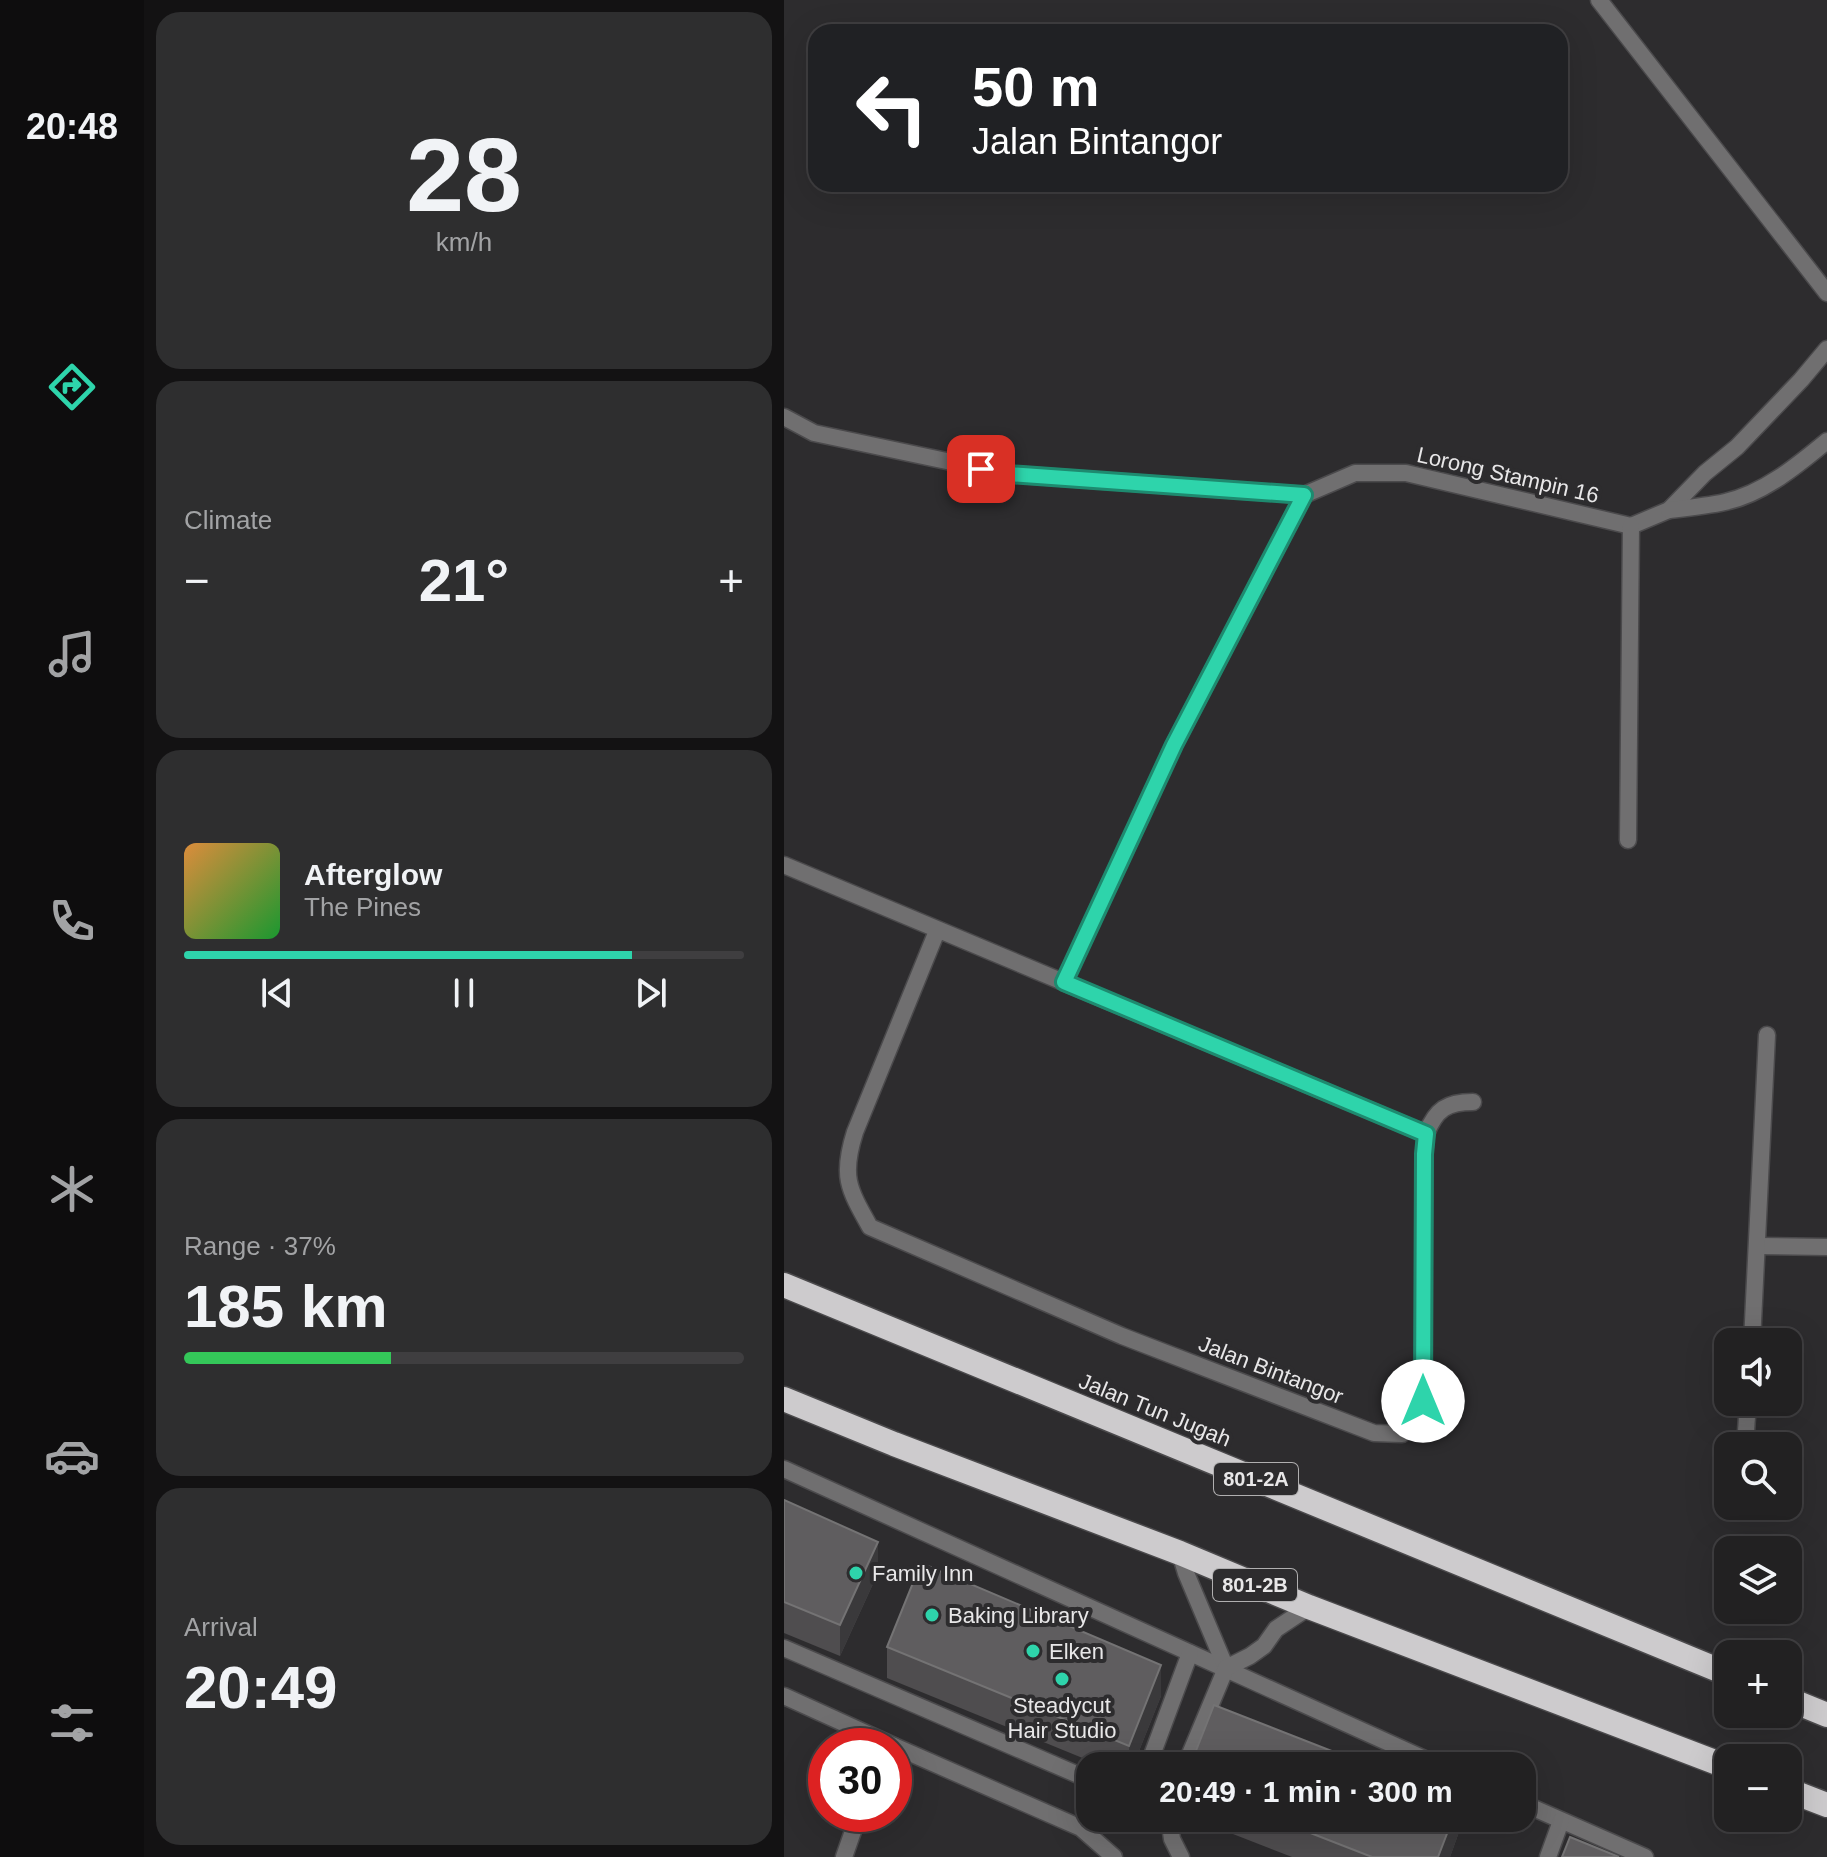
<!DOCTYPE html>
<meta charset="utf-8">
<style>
:root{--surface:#222122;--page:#2e2e2f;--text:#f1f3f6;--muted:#a2a3a5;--line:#3f3e40;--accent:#2ed4ab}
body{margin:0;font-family:Helvetica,sans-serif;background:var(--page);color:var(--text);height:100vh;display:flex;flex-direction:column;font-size:30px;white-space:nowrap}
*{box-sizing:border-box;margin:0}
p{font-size:26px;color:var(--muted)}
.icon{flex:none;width:44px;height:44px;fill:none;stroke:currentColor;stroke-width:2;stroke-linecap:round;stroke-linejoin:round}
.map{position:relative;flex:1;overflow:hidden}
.side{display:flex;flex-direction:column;gap:12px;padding:12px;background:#131213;width:640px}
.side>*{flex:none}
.banner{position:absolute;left:24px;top:24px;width:760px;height:168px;border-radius:24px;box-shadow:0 8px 32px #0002,0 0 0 2px var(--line);background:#202124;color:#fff;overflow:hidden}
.tools{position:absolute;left:930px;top:1328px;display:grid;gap:16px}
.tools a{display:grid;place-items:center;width:88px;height:88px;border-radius:16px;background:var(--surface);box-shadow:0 8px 32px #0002,0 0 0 2px var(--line);font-size:40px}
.speed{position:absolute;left:24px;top:1728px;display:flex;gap:16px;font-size:40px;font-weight:700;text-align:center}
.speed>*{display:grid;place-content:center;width:104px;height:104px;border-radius:50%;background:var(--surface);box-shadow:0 8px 32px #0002,0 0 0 2px var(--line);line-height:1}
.speed .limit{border:12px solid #d22;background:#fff;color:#111}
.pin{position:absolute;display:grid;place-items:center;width:68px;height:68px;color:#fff;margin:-34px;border-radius:16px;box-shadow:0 4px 12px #0006}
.me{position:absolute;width:88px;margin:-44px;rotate:0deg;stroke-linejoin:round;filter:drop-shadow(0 0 6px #0008)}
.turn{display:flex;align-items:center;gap:28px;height:168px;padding:0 32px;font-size:36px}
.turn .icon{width:104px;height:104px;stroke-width:2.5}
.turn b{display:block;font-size:56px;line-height:68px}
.big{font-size:60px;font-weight:800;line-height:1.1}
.side .widget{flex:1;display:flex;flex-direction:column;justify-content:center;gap:12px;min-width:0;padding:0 28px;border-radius:24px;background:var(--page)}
.side .dial{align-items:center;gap:0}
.dial b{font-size:104px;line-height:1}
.song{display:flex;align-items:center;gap:24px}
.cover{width:96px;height:96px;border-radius:12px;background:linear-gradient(135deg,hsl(30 70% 55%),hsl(130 70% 35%))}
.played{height:8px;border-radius:4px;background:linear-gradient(90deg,var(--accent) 80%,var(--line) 80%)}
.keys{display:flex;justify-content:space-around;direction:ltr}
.heat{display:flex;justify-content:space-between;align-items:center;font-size:44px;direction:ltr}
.charge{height:12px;border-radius:6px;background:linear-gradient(90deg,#34c759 37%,var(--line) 0)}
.trip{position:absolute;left:292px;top:1752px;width:460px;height:80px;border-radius:24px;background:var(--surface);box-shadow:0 8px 32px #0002,0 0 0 2px var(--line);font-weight:800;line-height:80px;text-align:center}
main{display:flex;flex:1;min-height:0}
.tab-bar{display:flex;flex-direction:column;width:144px;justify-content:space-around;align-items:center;background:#0e0d0e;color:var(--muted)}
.tab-bar .icon{width:56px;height:56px}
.tab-bar .active{color:var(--accent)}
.tab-bar b{font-size:36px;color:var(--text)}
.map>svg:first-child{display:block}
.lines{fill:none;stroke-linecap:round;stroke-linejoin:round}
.lane-casing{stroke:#4b4a4c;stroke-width:19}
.street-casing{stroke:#4b4a4c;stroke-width:19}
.highway-casing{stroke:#4b4a4c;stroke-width:27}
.lane{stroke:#706f70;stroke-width:16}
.street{stroke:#706f70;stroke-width:16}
.highway{stroke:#cdcbcd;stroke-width:24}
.wall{fill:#4f4d4f}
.shaded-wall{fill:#3a393b}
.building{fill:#5f5d5f;stroke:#747374;stroke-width:2}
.route-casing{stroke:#1e8a6f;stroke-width:20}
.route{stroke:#2ed4ab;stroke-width:14}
.poi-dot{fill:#2ed4ab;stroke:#2d2c2e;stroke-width:3}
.labels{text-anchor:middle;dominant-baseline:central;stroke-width:8;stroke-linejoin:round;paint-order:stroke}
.shield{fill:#2d2c2e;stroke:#b0afb0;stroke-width:2}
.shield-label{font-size:20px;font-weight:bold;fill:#e8e7e8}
.street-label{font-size:22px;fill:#e8e7e8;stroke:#2d2c2e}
.poi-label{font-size:22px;fill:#e8e7e8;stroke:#2d2c2e;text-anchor:start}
</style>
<main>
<nav class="tab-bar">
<b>20:48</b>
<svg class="icon active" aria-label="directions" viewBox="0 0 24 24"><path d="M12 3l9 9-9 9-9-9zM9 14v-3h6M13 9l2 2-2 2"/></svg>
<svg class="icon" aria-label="music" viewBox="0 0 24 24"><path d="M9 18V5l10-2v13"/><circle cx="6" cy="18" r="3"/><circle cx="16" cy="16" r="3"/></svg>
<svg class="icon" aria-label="phone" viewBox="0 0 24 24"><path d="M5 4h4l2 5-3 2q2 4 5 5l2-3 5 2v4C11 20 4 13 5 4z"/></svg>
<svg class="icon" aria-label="climate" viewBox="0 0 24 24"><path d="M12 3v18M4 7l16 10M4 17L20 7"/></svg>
<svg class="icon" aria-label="car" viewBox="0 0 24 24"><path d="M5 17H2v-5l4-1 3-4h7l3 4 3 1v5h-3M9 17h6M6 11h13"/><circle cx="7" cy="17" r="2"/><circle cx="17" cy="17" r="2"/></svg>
<svg class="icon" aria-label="filters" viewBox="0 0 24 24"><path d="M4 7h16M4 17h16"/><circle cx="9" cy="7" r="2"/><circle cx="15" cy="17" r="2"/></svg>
</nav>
<section class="side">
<div class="widget dial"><b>28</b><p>km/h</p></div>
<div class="widget"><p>Climate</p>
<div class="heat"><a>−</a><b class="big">21°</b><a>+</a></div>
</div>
<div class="widget">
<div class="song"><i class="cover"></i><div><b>Afterglow</b><p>The Pines</p></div></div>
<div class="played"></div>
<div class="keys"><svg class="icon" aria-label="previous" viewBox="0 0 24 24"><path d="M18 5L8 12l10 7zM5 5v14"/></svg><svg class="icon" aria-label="pause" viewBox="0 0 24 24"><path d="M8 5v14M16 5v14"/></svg><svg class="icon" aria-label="next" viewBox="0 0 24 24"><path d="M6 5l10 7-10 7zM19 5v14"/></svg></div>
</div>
<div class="widget"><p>Range · 37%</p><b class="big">185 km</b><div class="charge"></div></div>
<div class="widget"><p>Arrival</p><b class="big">20:49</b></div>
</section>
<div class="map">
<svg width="1043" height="1857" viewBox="0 0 1043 1857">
<rect width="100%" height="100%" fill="#2d2c2e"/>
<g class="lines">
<defs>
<path id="lane" d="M642,1134C652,1109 663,1102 689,1102"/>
<g id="street">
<path d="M815,0L1043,293"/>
<path d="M0,417L30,433L224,474L520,495L571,473H622L847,526L885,510L921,473L953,447L1017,380L1043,349"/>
<path d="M885,510C903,508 923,506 941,502C979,494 1014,465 1043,441"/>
<path d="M844,840L847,526"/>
<path d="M0,865L642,1134L640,1154L639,1401L632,1419L618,1434L590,1433L338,1336L86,1227C64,1188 57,1176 71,1132L153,931"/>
<path d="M280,982L390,745L520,495"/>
<path d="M975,1246L1043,1247"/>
<path d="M968,1342L983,1035"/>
<path d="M961,1446L964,1402"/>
<path d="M0,1469L656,1766"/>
<path d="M396,1553L402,1573L442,1668"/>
<path d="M0,1648L306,1780"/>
<path d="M0,1696L110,1746"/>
<path d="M110,1746L297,1828L330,1857"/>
<path d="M364,1766L406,1653"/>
<path d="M401,1766L442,1668L466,1656L480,1646L492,1629L525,1607"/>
<path d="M738,1803L861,1857"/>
<path d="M385,1818L388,1839L397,1857"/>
<path d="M60,1857L75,1814"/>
<path d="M764,1857L777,1821"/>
</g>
<g id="highway">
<path d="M0,1285L944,1674"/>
<path d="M0,1399L110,1444L396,1553L525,1607L944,1767"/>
<path d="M1004,1699L1043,1715"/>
<path d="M1004,1790L1043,1805"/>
</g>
</defs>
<use href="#lane" class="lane-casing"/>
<use href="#street" class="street-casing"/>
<use href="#highway" class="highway-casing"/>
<use href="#lane" class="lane"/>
<use href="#street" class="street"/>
<use href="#highway" class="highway"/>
</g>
<g class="wall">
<path d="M0,1500L94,1573L56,1656L0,1633Z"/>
<path d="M103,1647L377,1696L349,1766H318L103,1678Z"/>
<path d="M408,1818H675V1832L666,1857H508Z"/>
</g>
<g class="shaded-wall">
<path d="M94,1542V1573L56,1656V1625Z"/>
<path d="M377,1665V1696L349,1766H345V1746Z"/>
<path d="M669,1818H675V1832L666,1857H654Z"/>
</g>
<g class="building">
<path d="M0,1500L94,1542L56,1625L0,1602Z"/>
<path d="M137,1563L377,1665L345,1746L103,1647Z"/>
<path d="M430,1705L586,1766H406Z"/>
<path d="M488,1818H669L654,1857H588Z"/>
<path d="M786,1837L835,1857H778Z"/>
</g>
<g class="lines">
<defs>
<path id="route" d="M197,469L224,474L520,495L390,745L280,982L642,1134L640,1154L639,1401"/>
</defs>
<use href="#route" class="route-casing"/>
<use href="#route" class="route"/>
</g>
<g class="poi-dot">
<circle cx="72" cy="1573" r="8"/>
<circle cx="148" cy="1615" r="8"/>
<circle cx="249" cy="1651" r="8"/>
<circle cx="278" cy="1679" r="8"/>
</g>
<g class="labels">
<g class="shield">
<rect x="430" y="1463" width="84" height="32" rx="6"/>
<rect x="429" y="1569" width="84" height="32" rx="6"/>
</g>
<g class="shield-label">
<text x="472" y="1479">801-2A</text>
<text x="471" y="1585">801-2B</text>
</g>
<g class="street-label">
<text transform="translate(724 475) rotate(13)">Lorong Stampin 16</text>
<text transform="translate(487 1370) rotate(21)">Jalan Bintangor</text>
<text transform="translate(371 1410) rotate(22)">Jalan Tun Jugah</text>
</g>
<g class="poi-label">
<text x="88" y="1573">Family Inn</text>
<text x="164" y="1615">Baking Library</text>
<text x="265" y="1651">Elken</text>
<text x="278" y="1705" text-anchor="middle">Steadycut<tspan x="278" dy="25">Hair Studio</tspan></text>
</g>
</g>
</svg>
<div class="tools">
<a><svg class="icon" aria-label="sound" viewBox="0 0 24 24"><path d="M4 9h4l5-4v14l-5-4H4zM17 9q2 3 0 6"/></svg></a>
<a><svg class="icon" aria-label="search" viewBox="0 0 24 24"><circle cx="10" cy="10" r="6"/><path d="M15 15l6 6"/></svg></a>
<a><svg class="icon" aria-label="layers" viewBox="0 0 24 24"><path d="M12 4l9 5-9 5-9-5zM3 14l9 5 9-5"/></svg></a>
<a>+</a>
<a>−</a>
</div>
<div class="speed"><div class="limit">30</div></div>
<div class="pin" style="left:197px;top:469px;background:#d93025"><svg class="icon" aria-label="arrive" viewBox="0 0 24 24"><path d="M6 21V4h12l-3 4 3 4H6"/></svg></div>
<svg class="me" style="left:639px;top:1401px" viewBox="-20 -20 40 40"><circle r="19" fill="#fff"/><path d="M0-13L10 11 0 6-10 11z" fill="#2ed4ab"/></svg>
<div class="trip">20:49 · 1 min · 300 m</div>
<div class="banner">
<div class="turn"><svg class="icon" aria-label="left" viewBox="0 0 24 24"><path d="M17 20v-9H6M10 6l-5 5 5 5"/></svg><div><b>50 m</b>Jalan Bintangor</div></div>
</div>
</div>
</main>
